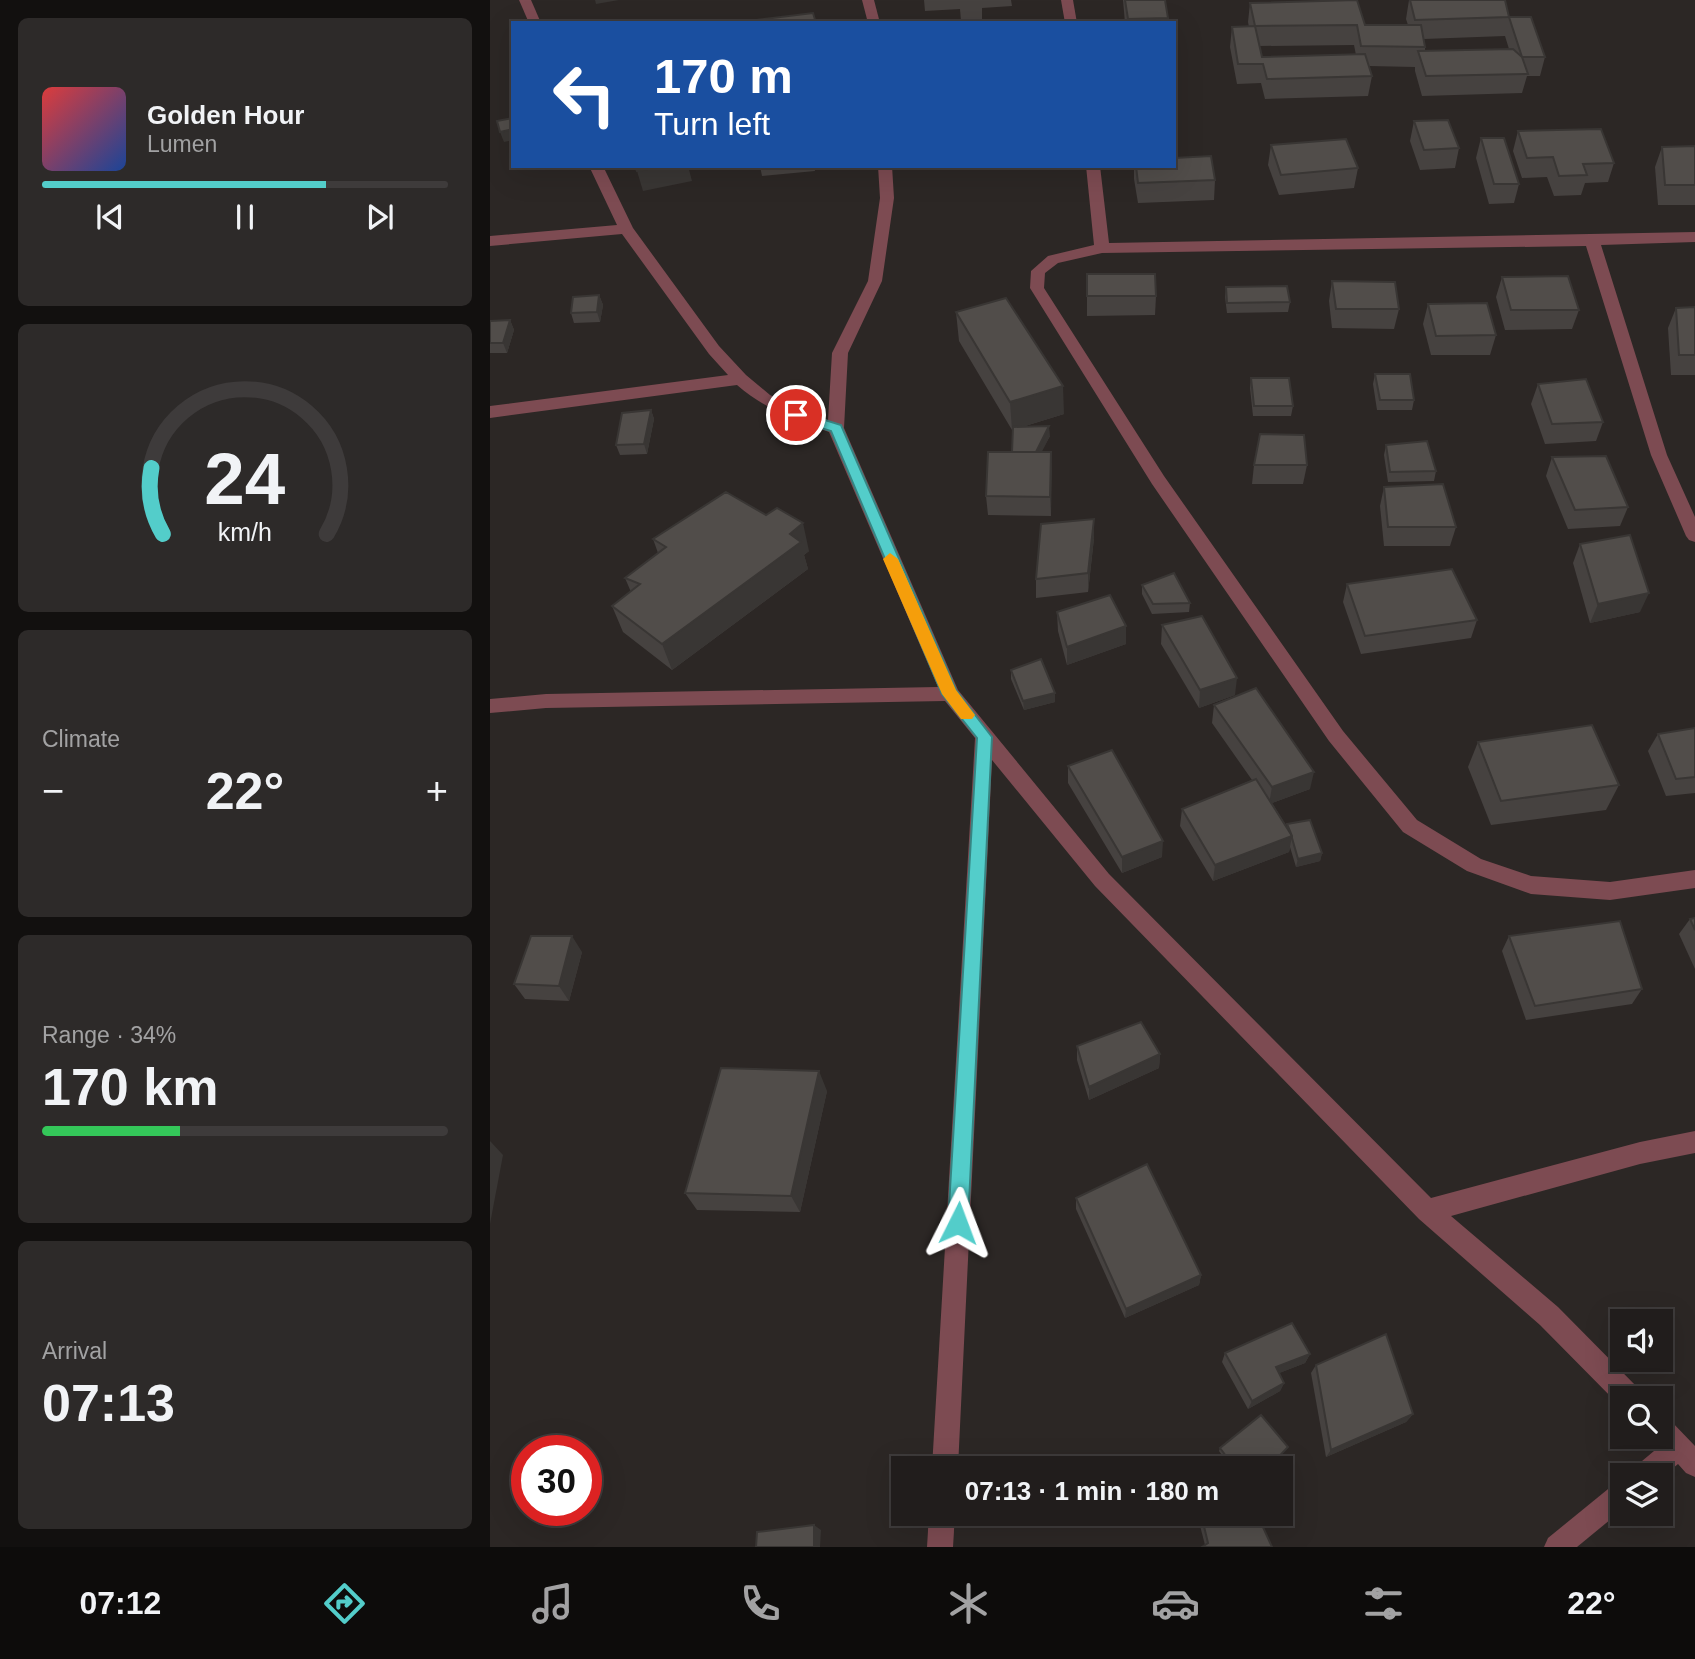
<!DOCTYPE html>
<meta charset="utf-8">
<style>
:root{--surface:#211d1c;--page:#2d2a29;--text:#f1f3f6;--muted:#a2a2a3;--line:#3e3b3b;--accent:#53cdca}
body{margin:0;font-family:Arial,sans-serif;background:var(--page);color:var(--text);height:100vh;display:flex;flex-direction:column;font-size:26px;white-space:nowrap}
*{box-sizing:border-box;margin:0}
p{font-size:23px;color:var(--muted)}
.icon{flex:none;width:38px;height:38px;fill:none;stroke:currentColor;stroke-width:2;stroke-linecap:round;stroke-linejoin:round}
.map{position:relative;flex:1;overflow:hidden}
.details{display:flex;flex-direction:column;gap:18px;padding:18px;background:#12100f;width:490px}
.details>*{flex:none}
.guide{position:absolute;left:21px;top:21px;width:665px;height:147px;border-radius:0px;box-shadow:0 7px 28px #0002,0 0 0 2px var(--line);background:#1a4fa0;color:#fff;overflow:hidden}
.controls{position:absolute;left:1120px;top:1309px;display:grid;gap:14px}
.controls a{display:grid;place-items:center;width:63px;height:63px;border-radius:0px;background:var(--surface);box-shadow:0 7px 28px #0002,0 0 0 2px var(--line);font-size:35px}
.speed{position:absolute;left:21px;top:1435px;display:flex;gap:14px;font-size:35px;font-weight:700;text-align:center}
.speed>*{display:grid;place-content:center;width:91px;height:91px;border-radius:50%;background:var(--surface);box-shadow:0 7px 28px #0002,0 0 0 2px var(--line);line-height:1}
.speed .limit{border:10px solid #d22;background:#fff;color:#111}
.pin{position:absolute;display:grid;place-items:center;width:60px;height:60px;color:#fff;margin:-30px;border:4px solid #fff;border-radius:50%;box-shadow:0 2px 7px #0007}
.me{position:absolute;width:77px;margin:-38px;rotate:3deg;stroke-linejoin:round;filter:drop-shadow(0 0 5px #0008)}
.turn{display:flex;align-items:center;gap:24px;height:147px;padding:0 28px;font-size:32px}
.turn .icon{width:91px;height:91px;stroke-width:2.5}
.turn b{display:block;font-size:49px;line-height:60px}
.big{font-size:52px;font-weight:600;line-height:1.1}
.details .widget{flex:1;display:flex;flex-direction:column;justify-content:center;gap:10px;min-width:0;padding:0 24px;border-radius:10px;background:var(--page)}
.details .dial{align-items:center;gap:0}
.dial svg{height:182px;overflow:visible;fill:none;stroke:var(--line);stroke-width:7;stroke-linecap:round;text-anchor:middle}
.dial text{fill:var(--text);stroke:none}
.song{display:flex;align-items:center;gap:21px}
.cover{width:84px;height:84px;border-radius:10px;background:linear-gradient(135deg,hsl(0 70% 55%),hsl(220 70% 35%))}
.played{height:7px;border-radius:4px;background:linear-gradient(90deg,var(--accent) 70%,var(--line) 70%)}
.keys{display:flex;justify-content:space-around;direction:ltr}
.heat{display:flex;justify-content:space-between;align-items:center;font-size:38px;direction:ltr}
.charge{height:10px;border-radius:5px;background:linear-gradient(90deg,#34c759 34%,var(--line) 0)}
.trip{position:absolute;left:401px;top:1456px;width:402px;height:70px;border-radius:0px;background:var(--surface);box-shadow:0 7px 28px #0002,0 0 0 2px var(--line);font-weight:600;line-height:70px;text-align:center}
.tabs{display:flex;height:112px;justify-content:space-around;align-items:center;background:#0d0c0b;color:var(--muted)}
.tabs .icon{width:49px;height:49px}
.tabs .on{color:var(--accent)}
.tabs b{font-size:32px;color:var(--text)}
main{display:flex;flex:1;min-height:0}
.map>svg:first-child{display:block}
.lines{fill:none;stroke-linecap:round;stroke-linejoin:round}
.minor{fill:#7d4b52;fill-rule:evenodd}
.wall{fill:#464240;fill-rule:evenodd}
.shaded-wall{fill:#393634}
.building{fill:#514d4a;stroke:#393634;stroke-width:2}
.route{fill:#53cdca;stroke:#368583;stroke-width:2}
.slow{fill:#f59e0b}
</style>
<main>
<section class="details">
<div class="widget">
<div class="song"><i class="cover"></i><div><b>Golden Hour</b><p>Lumen</p></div></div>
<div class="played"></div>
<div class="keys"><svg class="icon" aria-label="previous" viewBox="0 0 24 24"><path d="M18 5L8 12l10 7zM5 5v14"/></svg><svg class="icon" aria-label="pause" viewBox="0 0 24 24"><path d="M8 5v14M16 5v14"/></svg><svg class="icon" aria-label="next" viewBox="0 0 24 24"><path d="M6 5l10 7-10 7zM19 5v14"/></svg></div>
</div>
<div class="widget dial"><svg viewBox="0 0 100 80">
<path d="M14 69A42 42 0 1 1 86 69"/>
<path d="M14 69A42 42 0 0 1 9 40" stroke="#53cdca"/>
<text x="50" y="56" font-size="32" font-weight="700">24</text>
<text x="50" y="72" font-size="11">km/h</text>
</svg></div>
<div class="widget"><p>Climate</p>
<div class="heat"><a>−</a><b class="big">22°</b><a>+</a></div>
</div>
<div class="widget"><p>Range · 34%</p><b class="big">170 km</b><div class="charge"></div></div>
<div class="widget"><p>Arrival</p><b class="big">07:13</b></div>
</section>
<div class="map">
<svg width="1205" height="1547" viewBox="0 0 1205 1547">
<rect width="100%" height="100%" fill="#2c2725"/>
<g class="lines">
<g class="minor">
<path d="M29,0H41L51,23H39Z"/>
<path d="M372,0H384L390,23H378Z"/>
<path d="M571,0H583L587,23H575Z"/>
<path d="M99,166H113L143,228L229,346L256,375L280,395L312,411L338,420L342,353L378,281L390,198L388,166H402L404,198L392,281L358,353L354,428L468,690L619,874L941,1198L1150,1142L1205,1131V1153L1150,1164L961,1216L1068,1307L1149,1389L1152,1398H1132L1131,1407L1050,1325L929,1219L605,886L502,760L468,1468H442L485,738L455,701L56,708L0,713V699L56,694L448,687L339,432C305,420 275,409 247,385L0,418V406L238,375L219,354L132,234L0,246V236L127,225Z"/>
<path d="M596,166H610L619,243L1205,232V242L1111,245L1177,455L1205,517V542L1199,540L1196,536L1161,455L1096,246L612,253L568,263L555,273L554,288L674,476L853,731L927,820L991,859L1041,876L1120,882L1205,870V888L1120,900L1041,894L977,871L913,832L839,741L662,484L540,288L541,271L558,256L604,245Z"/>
<path d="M1171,1416L1180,1420L1205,1446V1477L1196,1473L1188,1464L1171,1478V1475H1142L1146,1466L1170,1446L1162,1437H1171Z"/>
<path d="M1132,1481V1510L1087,1547H1054L1058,1538L1123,1485Z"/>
<path d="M439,1514H465L463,1547H437Z"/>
</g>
</g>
<g class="wall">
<path d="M434,0H521L522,6L492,8V19L471,21L470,9L435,11Z"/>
<path d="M633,0H675L678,23H635Z"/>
<path d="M919,0L1019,17L1055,57L1050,76H1037L1032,93L932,96L925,71V67L879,66L882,76L878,96L775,99L771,83L747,84L740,47L742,27H759L758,22L760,3L875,25H918L916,19ZM1015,36L1019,49L935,51V47L934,39ZM864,45L866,55L772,57L769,46Z"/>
<path d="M924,121L969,148L965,168L930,170L920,141Z"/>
<path d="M1028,131L1124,163L1118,182L1095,183L1091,195L1064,196L1057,177L1032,178L1023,151Z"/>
<path d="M991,138L1029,184L1024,203L999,204L986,158Z"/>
<path d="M781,145L868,168L864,188L789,195L778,165Z"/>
<path d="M1205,146V205H1168L1165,167L1172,147Z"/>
<path d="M270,166H324L325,171L272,176Z"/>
<path d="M644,166H684L725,180L724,200L648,203L644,179Z"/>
<path d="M597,274L666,296L665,315L597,316Z"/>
<path d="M1012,277L1089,310L1082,329L1015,330L1006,297Z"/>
<path d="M842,281L909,309L904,329L842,328L839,301Z"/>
<path d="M736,287L800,302L798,312L737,313L735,297Z"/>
<path d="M109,295L113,305L110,322L84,323L81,313Z"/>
<path d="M938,304L1006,335L1000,355H941L933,324Z"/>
<path d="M1205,307V375H1181L1178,328L1186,308Z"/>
<path d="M466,312L574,414L532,427L560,436L551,452H561V516L498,515L496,496L522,452L523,429L522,430L469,341Z"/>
<path d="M20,320L24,330L17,353H0V321Z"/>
<path d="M885,374L924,400L922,410H887L883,384Z"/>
<path d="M761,378L803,406L801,416H763L760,388Z"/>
<path d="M1048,384L1113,422L1106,441L1055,444L1041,404Z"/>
<path d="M161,410L164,419L157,454L130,455L126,445Z"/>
<path d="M896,445L946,471L944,481L898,482L894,455Z"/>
<path d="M1062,457L1138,507L1130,526L1078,529L1056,476Z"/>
<path d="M764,465H817L813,484H762Z"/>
<path d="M894,487L966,527L960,546H894L890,506Z"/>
<path d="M604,538L598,592L546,598V579Z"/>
<path d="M163,539L319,551L314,555L318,569L182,670L133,632L122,606L141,592L135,578L168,553Z"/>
<path d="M1090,544L1150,612L1100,623L1083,563Z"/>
<path d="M857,584L987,620L981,638L871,654L853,602Z"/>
<path d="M652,585L700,603L699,612L662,614L652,594Z"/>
<path d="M567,612L636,644L577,665L568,631Z"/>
<path d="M672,625L745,695L709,708L671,644Z"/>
<path d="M521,670L565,693V702L534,710L521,679Z"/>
<path d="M724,705L820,789L782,803L797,827V824L832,853L830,861L806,867L800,847L799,852L723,881L690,826L692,809L762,780L722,723Z"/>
<path d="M1205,728V793L1176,796L1158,751L1168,734Z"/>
<path d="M988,742L1129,785L1116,810L1001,825L978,767Z"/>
<path d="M578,766L672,857L632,873L578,783Z"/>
<path d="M1205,918V969L1189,934L1200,919Z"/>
<path d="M1019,936L1152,989L1142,1004L1036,1020L1012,951Z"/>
<path d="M92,952L79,1001L35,999L24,984Z"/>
<path d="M587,1046L670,1054L669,1068L599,1100L587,1060Z"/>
<path d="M337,1091L310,1212L207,1210L195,1193Z"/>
<path d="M586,1198L711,1275L709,1285L635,1318L586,1209Z"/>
<path d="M735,1353L820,1354L815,1363L789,1373L794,1383L790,1391L758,1409L732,1362Z"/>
<path d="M826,1365L923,1414L916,1422L836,1457L821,1373Z"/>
<path d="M798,1447L779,1468H741L729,1451L730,1448Z"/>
<path d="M707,1514H767L715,1545Z"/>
</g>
<g class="shaded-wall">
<path d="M105,0H129L106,4Z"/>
<path d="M23,129V140L14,142L10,132Z"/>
<path d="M172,166H198L202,181L153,191L147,171Z"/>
<path d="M109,295L113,305L110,322L107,312Z"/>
<path d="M20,320L24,330L17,353L13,343Z"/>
<path d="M573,386L574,414L522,430L520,402Z"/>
<path d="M161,410L164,419L157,454L154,444Z"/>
<path d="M559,426L560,436L545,465L544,455Z"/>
<path d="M561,452L562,471L561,516L560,497Z"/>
<path d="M604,519V538L598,592V573Z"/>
<path d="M313,523L319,551L314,555L318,569L182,670L172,644Z"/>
<path d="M1159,593L1150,612L1100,623L1108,604Z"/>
<path d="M636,626V644L577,665V647Z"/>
<path d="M747,678L745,695L709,708L710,690Z"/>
<path d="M565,693V702L534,710L533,701Z"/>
<path d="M824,772L820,789L779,804L782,787Z"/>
<path d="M802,836L799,852L723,881L725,865Z"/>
<path d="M673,841L672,857L632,873V857Z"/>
<path d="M832,853L830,861L806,867L808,859Z"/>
<path d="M82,936L92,952L79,1001L69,986Z"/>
<path d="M670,1054L669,1068L599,1100V1087Z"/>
<path d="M329,1071L337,1091L310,1212L301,1196Z"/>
<path d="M0,1141L13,1155L0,1224Z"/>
<path d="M711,1275L709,1285L635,1318L636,1309Z"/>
<path d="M820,1354L815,1363L782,1376L786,1367Z"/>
<path d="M794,1383L790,1391L758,1409L762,1401Z"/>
<path d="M923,1414L916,1422L836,1457L841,1450Z"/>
<path d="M324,1525L331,1530L330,1547H324Z"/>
</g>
<g class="building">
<path d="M635,0H675L678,18L638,19Z"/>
<path d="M867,0L875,25H931L935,47L871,46L867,25L765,26L760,3Z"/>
<path d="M920,0H1015L1019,17L925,20Z"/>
<path d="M323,13L326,23H259L258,21Z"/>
<path d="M1019,17H1041L1055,57H1032Z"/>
<path d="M765,26L772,57L875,54L882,76L777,79L773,64H748L742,27Z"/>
<path d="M1023,49L1032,57L1038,74L936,76L928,51Z"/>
<path d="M23,118V129L10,132L7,121Z"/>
<path d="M958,120L969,148L934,150L924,121Z"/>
<path d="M1111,129L1124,163L1093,164L1097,175L1069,176L1063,157L1037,158L1028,131Z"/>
<path d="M991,138H1014L1029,184H1004Z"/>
<path d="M856,139L868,168L791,175L781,145Z"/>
<path d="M1205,146V185H1175L1172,147Z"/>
<path d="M721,156L725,180L648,183L646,166H684V158Z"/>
<path d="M145,166H172L147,171Z"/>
<path d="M597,274H665L666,296H597Z"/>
<path d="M1078,276L1089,310H1021L1012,277Z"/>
<path d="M842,281L905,282L909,309H846Z"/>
<path d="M797,286L800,302L737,303L736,287Z"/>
<path d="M109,295L107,312L81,313L83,297Z"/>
<path d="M516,298L573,386L520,402L466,312Z"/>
<path d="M997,303L1006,335L946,336L938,304Z"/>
<path d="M1205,307V355H1189L1186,308Z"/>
<path d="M20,320L13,343H0V321Z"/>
<path d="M885,374H920L924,400H890Z"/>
<path d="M761,378H799L803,406H764Z"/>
<path d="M1096,379L1113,422L1062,424L1048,384Z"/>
<path d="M161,410L154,444L126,445L132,413Z"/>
<path d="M559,426L546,452H522L523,427Z"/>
<path d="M770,434L814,435L817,465H764Z"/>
<path d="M937,441L946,471L900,472L896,445Z"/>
<path d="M498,452H561L560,497L496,496Z"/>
<path d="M1116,456L1138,507L1085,510L1062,457Z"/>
<path d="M953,484L966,527H898L894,487Z"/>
<path d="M236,492L276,515L287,508L313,523L300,534L311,542L172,644L122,606L150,584L135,578L176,547L163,539Z"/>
<path d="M604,519L598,573L546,579L551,524Z"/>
<path d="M1140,535L1159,593L1108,604L1090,544Z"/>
<path d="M962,569L987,620L875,636L857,584Z"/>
<path d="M684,573L700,603L663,604L652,585Z"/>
<path d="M620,595L636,626L577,647L567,612Z"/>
<path d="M712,616L747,678L710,690L672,625Z"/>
<path d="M551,659L565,693L533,701L521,670Z"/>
<path d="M766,688L824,772L782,787L724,705Z"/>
<path d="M1102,725L1129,785L1011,801L988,742Z"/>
<path d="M1205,728V777L1186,779L1168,734Z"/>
<path d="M622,750L673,841L632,857L578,766Z"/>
<path d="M766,779L802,836L725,865L692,809Z"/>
<path d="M820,820L832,853L808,859L802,838V836L797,824Z"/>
<path d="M1205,918V930L1200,919Z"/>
<path d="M1130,921L1152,989L1045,1006L1019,936Z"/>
<path d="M41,936H82L69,986L24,984Z"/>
<path d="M651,1022L670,1054L599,1087L587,1046Z"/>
<path d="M231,1068L329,1071L301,1196L195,1193Z"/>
<path d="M657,1164L711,1275L636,1309L586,1198Z"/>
<path d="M802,1323L820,1354L786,1367L794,1383L762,1401L735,1353Z"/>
<path d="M896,1334L923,1414L841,1450L826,1365Z"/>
<path d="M771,1415L798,1447L778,1468H745L730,1448Z"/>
<path d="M711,1514H767L782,1547H712L718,1543Z"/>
<path d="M324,1525V1547H266L267,1532Z"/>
</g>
<path class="route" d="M306,411L351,425L466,690L502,737L478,1223L475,1230L468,1233L461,1230L458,1223L487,738L452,694L341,431L302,419L300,415Z"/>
<path class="slow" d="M400,553L408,559L466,690L485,715L482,719H471L452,694L393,559Z"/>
</svg>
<div class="controls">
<a><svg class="icon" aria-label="sound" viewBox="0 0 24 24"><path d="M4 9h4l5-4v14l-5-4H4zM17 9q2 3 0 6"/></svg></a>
<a><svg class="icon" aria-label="search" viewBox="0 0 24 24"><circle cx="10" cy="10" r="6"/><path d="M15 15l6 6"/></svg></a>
<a><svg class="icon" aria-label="layers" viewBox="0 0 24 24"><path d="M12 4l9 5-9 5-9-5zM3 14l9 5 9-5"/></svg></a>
</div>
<div class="speed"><div class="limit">30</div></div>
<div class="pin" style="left:306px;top:415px;background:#d93025"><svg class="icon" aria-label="arrive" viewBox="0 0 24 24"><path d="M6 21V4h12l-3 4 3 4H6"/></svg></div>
<svg class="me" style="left:468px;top:1223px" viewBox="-20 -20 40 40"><path d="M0-17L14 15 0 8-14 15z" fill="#53cdca" stroke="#fff" stroke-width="4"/></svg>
<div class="trip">07:13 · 1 min · 180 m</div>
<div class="guide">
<div class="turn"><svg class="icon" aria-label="left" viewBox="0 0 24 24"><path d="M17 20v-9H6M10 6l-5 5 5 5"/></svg><div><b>170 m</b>Turn left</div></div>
</div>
</div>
</main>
<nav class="tabs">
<b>07:12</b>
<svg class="icon on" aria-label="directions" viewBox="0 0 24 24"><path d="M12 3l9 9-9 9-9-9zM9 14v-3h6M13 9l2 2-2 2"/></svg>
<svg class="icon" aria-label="music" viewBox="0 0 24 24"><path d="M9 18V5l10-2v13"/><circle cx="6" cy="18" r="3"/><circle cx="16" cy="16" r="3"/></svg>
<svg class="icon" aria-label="phone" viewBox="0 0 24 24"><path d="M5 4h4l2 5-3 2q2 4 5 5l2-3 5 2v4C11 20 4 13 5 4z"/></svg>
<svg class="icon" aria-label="climate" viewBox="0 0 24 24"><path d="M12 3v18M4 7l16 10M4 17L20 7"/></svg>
<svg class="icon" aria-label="car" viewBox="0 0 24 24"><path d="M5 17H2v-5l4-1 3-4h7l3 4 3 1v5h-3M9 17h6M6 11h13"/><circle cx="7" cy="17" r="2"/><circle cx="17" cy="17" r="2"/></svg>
<svg class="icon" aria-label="filters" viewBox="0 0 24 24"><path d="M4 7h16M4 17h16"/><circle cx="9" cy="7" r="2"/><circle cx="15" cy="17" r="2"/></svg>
<b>22°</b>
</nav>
